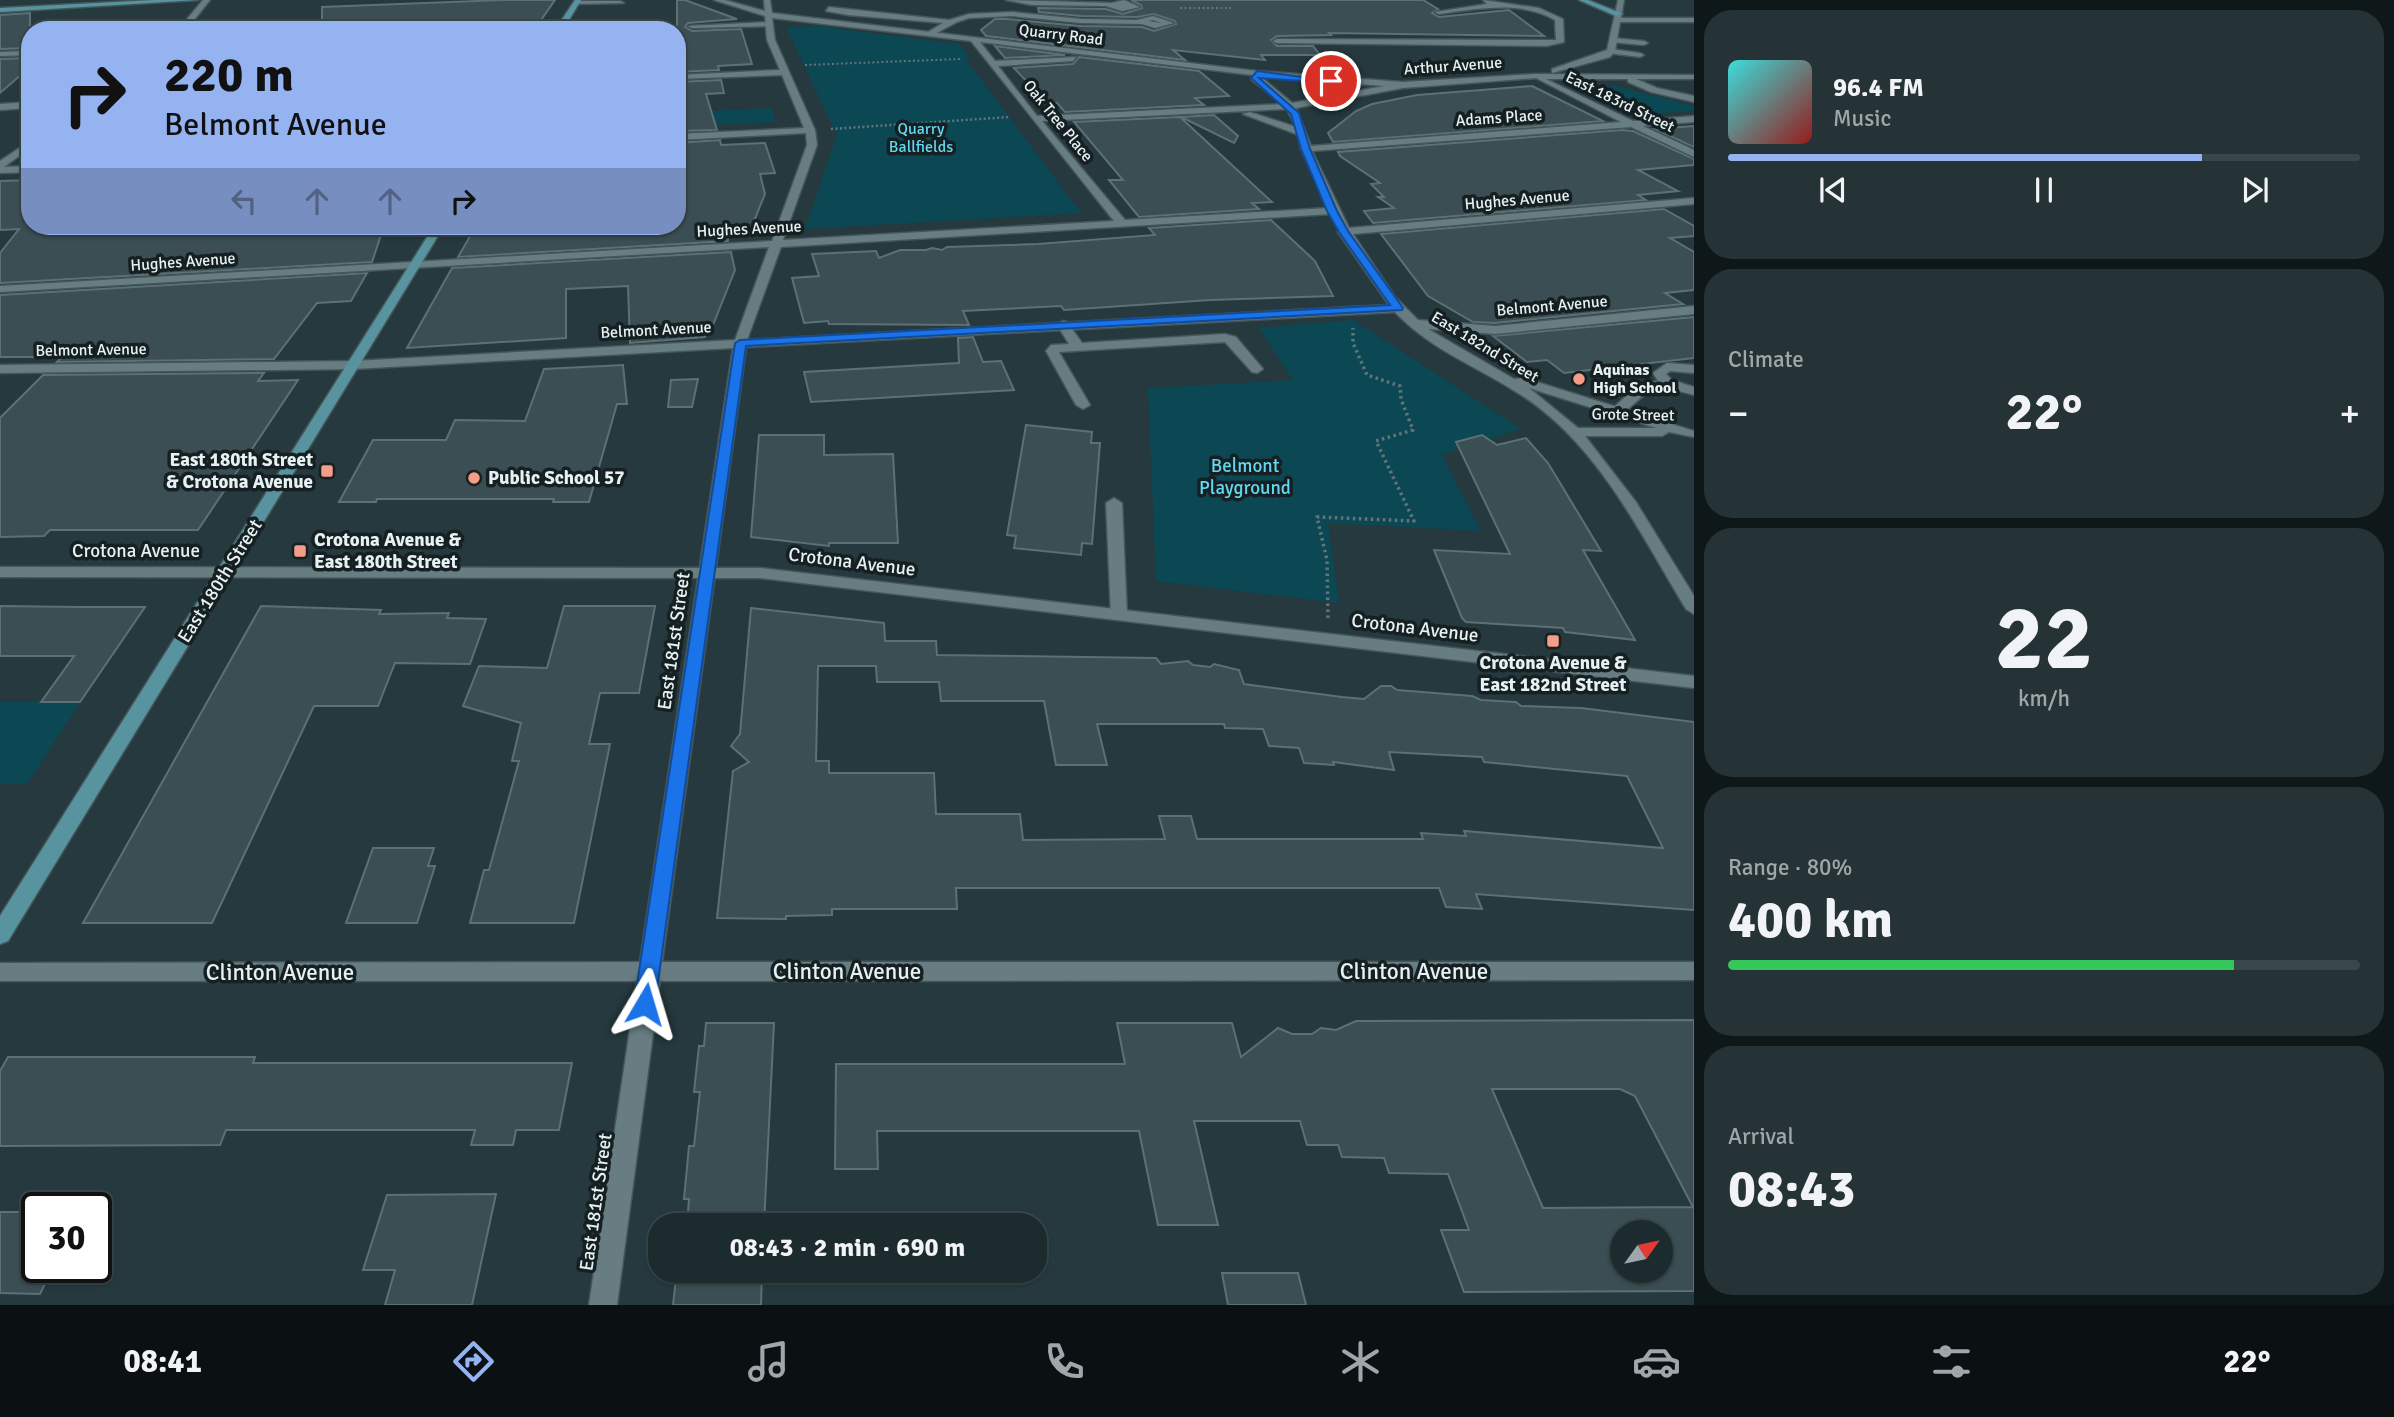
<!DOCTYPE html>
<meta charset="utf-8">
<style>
:root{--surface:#1c2b2e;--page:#253336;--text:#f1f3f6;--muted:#a0a7aa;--line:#3a474a;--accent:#95b2f1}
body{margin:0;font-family:Signika,sans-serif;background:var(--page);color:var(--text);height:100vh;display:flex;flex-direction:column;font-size:26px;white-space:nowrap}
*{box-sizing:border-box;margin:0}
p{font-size:23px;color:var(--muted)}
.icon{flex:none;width:38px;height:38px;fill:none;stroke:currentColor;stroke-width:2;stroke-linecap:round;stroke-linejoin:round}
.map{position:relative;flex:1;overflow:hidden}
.sheet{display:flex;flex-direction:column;gap:10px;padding:10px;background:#0f1819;width:700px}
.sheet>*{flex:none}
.banner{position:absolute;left:21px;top:21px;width:665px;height:214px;border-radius:28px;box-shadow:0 2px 5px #0004,0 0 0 2px var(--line);background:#95b2f1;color:#111;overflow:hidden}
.needle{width:46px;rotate:57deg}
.tools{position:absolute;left:1610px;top:1220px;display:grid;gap:14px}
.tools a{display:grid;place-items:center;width:63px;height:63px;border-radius:50%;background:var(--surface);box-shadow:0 2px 5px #0004,0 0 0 2px var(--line);font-size:35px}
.speed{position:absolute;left:21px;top:1192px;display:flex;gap:14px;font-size:35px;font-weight:700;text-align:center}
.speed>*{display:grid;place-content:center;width:91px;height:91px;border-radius:50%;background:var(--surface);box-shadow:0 2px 5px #0004,0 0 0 2px var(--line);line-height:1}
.speed .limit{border:4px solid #111;border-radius:10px;background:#fff;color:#111}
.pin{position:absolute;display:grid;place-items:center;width:60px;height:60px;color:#fff;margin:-30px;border:4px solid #fff;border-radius:50%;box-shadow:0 2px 7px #0007}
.me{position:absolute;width:77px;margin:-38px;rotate:7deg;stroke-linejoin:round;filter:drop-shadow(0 0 5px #0008)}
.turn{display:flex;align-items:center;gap:24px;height:147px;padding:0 28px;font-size:32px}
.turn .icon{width:91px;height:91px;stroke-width:2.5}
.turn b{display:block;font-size:49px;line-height:60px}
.lanes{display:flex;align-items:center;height:66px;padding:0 28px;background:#0003;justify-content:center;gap:35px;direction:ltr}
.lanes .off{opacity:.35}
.big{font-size:52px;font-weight:700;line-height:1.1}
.sheet .tile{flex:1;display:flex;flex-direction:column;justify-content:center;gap:10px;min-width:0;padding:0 24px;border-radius:28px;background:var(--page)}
.sheet .dial{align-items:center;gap:0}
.dial b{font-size:91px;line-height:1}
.song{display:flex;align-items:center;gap:21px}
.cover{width:84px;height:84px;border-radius:10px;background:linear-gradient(135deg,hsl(180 70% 55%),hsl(0 70% 35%))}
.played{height:7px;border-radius:4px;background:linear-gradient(90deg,var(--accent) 75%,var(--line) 75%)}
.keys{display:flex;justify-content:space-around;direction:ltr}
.heat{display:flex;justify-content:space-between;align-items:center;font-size:38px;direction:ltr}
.charge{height:10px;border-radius:5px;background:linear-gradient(90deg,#34c759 80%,var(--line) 0)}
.trip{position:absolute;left:648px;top:1213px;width:399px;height:70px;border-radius:28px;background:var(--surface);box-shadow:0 2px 5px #0004,0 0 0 2px var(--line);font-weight:700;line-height:70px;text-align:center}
.tab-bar{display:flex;height:112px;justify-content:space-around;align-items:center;background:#0b1112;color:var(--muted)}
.tab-bar .icon{width:49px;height:49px}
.tab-bar .selected{color:var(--accent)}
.tab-bar b{font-size:32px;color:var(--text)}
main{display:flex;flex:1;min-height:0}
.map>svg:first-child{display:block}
.green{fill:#0b4853}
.building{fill:#3a4e53;stroke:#5b7176;stroke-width:2;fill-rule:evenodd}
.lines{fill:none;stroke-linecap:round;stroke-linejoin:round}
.service-casing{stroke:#45565a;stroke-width:3}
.minor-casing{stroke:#45565a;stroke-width:3}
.tertiary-casing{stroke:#45565a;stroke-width:3}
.secondary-casing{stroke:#45565a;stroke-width:3}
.path-far2{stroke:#637579;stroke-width:2;stroke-dasharray:2 2.5;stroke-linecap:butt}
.path-far1{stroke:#637579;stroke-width:2.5;stroke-dasharray:2 2.5;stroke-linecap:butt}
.path{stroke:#637579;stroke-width:3.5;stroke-dasharray:2.5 3.5;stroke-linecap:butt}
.service{fill:#677d82;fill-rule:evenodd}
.minor{fill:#677d82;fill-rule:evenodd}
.tertiary{fill:#677d82;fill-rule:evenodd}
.secondary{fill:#57949f;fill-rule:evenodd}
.route{fill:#1a73e8;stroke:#114b97;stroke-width:2}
.poi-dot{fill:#f49e8a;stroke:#161f21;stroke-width:2.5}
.labels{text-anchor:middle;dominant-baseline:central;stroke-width:7;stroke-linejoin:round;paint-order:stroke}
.far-street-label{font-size:16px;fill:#e5f1f3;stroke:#161f21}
.far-park-label{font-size:16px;fill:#61d8f1;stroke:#161f21}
.far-poi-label{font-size:16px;font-weight:bold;fill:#e5f1f3;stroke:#161f21;text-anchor:start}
.poi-label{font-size:19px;font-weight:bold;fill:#e5f1f3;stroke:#161f21;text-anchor:start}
.park-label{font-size:19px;fill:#61d8f1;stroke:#161f21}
.street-label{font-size:19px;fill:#e5f1f3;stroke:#161f21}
.near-street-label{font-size:23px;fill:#e5f1f3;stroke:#161f21}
</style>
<main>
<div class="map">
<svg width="1694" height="1305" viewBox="0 0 1694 1305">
<rect width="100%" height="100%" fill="#25393e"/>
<g class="green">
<path d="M817,26L959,44L970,57L965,58L1081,213L805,229L837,135L786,27Z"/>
<path d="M1612,85L1694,106V111L1644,114L1582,87Z"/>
<path d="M771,108L776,122L713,125L709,111Z"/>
<path d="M1353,320L1521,429L1442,455L1481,531L1328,523L1339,603L1156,581L1148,388L1293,380L1259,328Z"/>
<path d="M0,702H80L27,784H0Z"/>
</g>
<g class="building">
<path d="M503,0H555L534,30H322V7Z"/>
<path d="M677,0H685L737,19L688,23L685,27L692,31L741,29L752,64L718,66L719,70L677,72Z"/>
<path d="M1131,0H1423L1438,9L1432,13L1439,17L1509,10L1544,36L1329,33L1331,35L1277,36L1271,40L1277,46H1313L1320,55H1261L1265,60L1173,50L1185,60L986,36L981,30L995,19H1006L1081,26L1142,27L1154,31L1176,24L1175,21L1154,14L1137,17L1081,16L1039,12L1038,8L1106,9L1123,14L1142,8L1141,5Z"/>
<path d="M30,13V48L0,49V15Z"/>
<path d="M995,46L1065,55L1005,58Z"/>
<path d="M1079,57L1199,71L1229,96L1195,98L1204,105L1065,112L1057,103H1047L1014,68L1073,64Z"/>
<path d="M30,58V67L0,93V59Z"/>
<path d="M721,80L724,93L706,94L717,130L677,131V82Z"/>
<path d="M1532,86L1603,121L1333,142L1328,133L1356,111L1372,104L1417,95Z"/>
<path d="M1214,115L1238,136L1234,143L1181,117Z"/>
<path d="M1180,117L1272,202L1252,203L1259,209L1139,217L1109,180H1123L1074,122Z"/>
<path d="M1694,126V147L1655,129Z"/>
<path d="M1622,130L1633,131L1694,159V165L1638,170L1678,191L1638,195L1646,200L1373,223L1364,211L1394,208L1378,197H1384L1371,184L1380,183L1340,156L1338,152Z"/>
<path d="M720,140L721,145L765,143L775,173L760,174L765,194L752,226L726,228L728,241L458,257L476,226H677V143Z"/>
<path d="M30,180V226H156L151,234L195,231L193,235L302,226H384L372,262L0,283V253L19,229L0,230V181Z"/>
<path d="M1664,209L1694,226V236L1670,238L1694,252V290L1665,293L1683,304L1495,323L1473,322L1428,296L1381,234Z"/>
<path d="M1271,220L1315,261L1333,296L1210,300L1064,310L1061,306L963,311L969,325L829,324L828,321L804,323L792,278L819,276L812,254L876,251L879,258L900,250H926L932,248L942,250L947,247L1038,244L1155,235L1149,228Z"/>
<path d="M731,252L735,270L711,330H706L705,337L630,343L628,286L566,289V338L407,348L452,268Z"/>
<path d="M367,273L351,301L317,303L274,359L57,362L62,357H0V295Z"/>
<path d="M1694,317V358L1564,373L1547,360L1527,362L1493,336Z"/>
<path d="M973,337L983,362L1001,361L1014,390L811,402L804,372L959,363L958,338Z"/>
<path d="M623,365L627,404H617L589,502H553L554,499H377L376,502H339L373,440H446L455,420L525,421L544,369Z"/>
<path d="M264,373L258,381L298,380L198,530H50L44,536L0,537V418L43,375Z"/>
<path d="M698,379L692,407H668L671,380Z"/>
<path d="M1026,425L1092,432L1091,443H1100L1092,544L1082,543L1081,555L1014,548L1016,536L1007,535Z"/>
<path d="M759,435H824V455L893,454L898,543H829V546L751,537Z"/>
<path d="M1482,435L1497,445L1526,438L1548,463L1601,551L1583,550L1635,640L1565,632L1563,628L1466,622L1462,618L1434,550L1510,554L1456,442Z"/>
<path d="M0,606L81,607H145L80,702H41L74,656H0Z"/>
<path d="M261,606L381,610L379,614L449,613L447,618L486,619L470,664L395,663L378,706H314L212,923H83Z"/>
<path d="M564,606H655L639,693H600L589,744H610L574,923H470L484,870H489L519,761H512L521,723L463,706L479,666L547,668Z"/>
<path d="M751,608L884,623L885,641H936L937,655L1156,658L1161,664L1188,661L1193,665L1210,667L1214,664L1239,670L1244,684L1342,697L1364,699L1381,686H1391L1397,690L1472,696L1481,700L1516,702L1521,706L1581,708L1694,722V910L1476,894L1482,909L1446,907L1439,888H956L957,909H832V915L786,916V919L717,918L733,771L749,762L731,746L740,734ZM818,666H876L877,682H939L941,701H1044L1056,765H1107L1097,724H1224L1225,728L1263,729L1269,746L1299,748L1304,763L1334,765L1333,762L1394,770L1389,752L1482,757L1484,762L1627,776L1663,848L1464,831L1466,836L1421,833L1423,839H1197L1191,816H1159L1165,839L1023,840L1020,814H936L934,773H829V761H816Z"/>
<path d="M373,848H434L428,866H435L417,923H346Z"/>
<path d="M1694,1020V1291L1464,1292L1441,1230H1469L1448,1174L1389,1173L1384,1158L1342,1157L1338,1145H1307L1300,1121H1194L1218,1225H1158L1139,1131H877L878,1169H835L836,1064H1125L1117,1023H1232L1241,1057L1278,1028L1292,1034H1312L1321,1028L1336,1030L1356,1021ZM1492,1089H1620L1635,1096L1693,1207L1543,1208ZM1622,1232H1661V1270H1622Z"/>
<path d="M706,1023H774L764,1225H687L689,1199H684L689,1146H694L700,1092H694L699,1046H704Z"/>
<path d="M8,1057H255L253,1063H572L559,1130H516L513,1145H471L475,1130H226L220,1145L0,1146V1071Z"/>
<path d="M496,1194L472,1305H385L395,1270H363L387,1195Z"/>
<path d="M0,1212H37V1267H53L40,1294L0,1293Z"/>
<path d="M677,1270H762L761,1305H673Z"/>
<path d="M1222,1273H1298L1306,1305H1228Z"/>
</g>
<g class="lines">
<defs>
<g id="service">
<path d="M1006,0L1112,3L1124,0L1140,7L1122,11L1106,6L1032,5Z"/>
<path d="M1483,0L1539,8L1563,19L1564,42L1547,46L1277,43L1273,41L1277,39L1556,40L1555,20C1521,0 1477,9 1439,14L1435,12L1487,4Z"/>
<path d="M576,1H620L624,3L574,4Z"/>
<path d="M829,7L949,20L969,14L1012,12L1081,19L1137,20L1153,16L1174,23L1155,28L1142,24L1081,23L1012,16L969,18L957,22L931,36L928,32L943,23L848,15L826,11ZM1153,20L1161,23L1148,21Z"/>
<path d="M770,22L773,26L692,28L688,26Z"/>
<path d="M1613,38L1644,41L1648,43L1644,45L1610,42Z"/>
<path d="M1611,49L1640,53L1644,55L1640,57L1608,53Z"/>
<path d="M1063,321L1067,322L1082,343L1225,334L1236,337L1263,369L1257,373L1252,372L1225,342L1059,352L1090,405L1083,409L1076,405L1046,351L1051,345L1069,344L1057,325Z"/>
<path d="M1667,363L1694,365V373L1670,371L1666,374L1672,380L1694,387V395C1653,384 1654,385 1623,414H1613V408L1639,384L1658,381L1653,373Z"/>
<path d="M1114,498L1122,503L1127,615L1119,620L1111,615L1106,503Z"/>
</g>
<g id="minor">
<path d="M203,0H210L186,30H178Z"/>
<path d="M714,0H725L765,11L764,0H770L772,13L1257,71L1403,82L1535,74L1694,75V79H1636L1657,88L1694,96V102L1651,92L1628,82V79H1546L1633,121L1694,116V122L1643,126L1694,150V157L1631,127L1312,151L1349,228L1694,198V204L1353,234L1395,297L1418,320L1495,326L1694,306V314L1495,334L1428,329L1514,379L1524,378L1694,431V437L1669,432L1662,436H1585L1636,502L1694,596V614L1686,609C1644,540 1606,461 1542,410C1496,373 1436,356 1395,312L746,347L662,962H1694V980L660,981L617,1305H589L637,981H0V963L640,962L733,348L354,369L0,373V365L354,361L735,340L769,247L0,292V286L772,241L807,145L806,133L677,140V134L804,128L782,75L677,79V75L780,70L767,40L765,16ZM772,18L971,41L1114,221L783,240L817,145L815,130L775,40ZM980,42L1252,75V80L1283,104L1037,116L998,66L1073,61L1076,57L995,61ZM1260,76L1384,86L1292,103ZM1536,78L1621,122L1311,146L1296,108L1403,88ZM1287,109L1296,127L1250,112L1243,114L1299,135L1301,149L1328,208L1125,220L1042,121ZM1331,214L1339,230L1338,232L1389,305L747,340L781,247ZM1529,388L1656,428H1578Z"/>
<path d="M1618,0H1624L1621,18H1694V22H1620L1615,51L1610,57L1552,73V69L1607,50Z"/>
<path d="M643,27L646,30H604L608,28Z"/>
<path d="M30,51V55L0,56V52Z"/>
<path d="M30,102V108L0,110V104Z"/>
<path d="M30,141V148L4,167L30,166V172L0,173V161Z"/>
</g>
<path id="tertiary" d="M0,567L760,568L1694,676V688L760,578L0,577Z"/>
<g id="secondary">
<path d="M154,0H198L0,12V8Z"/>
<path d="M575,0H581L563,30H555Z"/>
<path d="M1579,0H1588L1623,14L1616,16Z"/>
<path d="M434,226H444L8,941L0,944V916Z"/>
</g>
</defs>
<use href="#service" class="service-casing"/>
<use href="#minor" class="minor-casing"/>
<use href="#tertiary" class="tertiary-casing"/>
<use href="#secondary" class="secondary-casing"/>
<g class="path-far2">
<path d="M1180,8H1231"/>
<path d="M805,65L960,59"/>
</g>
<path class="path-far1" d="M831,129L1010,117"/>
<path class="path" d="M1328,618L1327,560L1317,517L1414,521L1376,441L1413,430L1401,399L1400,386L1367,375L1353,343V328"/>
<use href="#service" class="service"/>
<use href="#minor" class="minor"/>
<use href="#tertiary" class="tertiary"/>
<use href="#secondary" class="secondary"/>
</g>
<path class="route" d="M1257,71L1334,81L1331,83L1259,78L1299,113L1310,149L1337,211L1348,231L1403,308L1402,310L746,346L655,1004L652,1011L645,1013L637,1011L634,1004L735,343L740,340L1390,305L1339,232L1327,211L1301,149L1291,114L1251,78Z"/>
<g class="poi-dot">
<circle cx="1579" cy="379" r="7"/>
<rect x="320" y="464" width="14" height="14" rx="3.5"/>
<circle cx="474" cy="478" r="7"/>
<rect x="293" y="544" width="14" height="14" rx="3.5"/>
<rect x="1546" y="634" width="14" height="14" rx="3.5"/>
</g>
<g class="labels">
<g class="far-street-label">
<text transform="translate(1061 35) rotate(7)">Quarry Road</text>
<text transform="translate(1453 66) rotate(-4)">Arthur Avenue</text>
<text transform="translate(1620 102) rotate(26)">East 183rd Street</text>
<text transform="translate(1499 118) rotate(-4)">Adams Place</text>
<text transform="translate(1058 121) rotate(51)">Oak Tree Place</text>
<text transform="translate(1517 200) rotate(-5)">Hughes Avenue</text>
<text transform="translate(749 229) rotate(-3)">Hughes Avenue</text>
<text transform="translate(183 262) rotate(-4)">Hughes Avenue</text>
<text transform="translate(1552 306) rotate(-5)">Belmont Avenue</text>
<text transform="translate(656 330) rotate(-3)">Belmont Avenue</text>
<text transform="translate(1485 347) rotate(31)">East 182nd Street</text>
<text transform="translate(91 350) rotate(-1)">Belmont Avenue</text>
<text transform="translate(1633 415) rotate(1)">Grote Street</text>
</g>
<g class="far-park-label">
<text x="921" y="129">Quarry<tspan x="921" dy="18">Ballfields</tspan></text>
</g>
<g class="far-poi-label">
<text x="1593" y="370">Aquinas<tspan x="1593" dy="18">High School</tspan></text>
</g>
<g class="poi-label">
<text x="313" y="460" text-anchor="end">East 180th Street<tspan x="313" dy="22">&amp; Crotona Avenue</tspan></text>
<text x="488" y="478">Public School 57</text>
<text x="314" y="540">Crotona Avenue &amp;<tspan x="314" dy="22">East 180th Street</tspan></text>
<text x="1553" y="663" text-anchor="middle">Crotona Avenue &amp;<tspan x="1553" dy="22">East 182nd Street</tspan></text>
</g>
<g class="park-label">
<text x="1245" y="466">Belmont<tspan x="1245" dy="22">Playground</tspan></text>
</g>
<g class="street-label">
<text x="136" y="551">Crotona Avenue</text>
<text transform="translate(852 562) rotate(7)">Crotona Avenue</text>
<text transform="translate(220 581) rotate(-58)">East 180th Street</text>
<text transform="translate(1415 628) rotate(7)">Crotona Avenue</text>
<text transform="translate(674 641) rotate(-82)">East 181st Street</text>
<text transform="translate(596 1202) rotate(-82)">East 181st Street</text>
</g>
<g class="near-street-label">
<text x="847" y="971">Clinton Avenue</text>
<text x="1414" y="971">Clinton Avenue</text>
<text x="280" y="972">Clinton Avenue</text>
</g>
</g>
</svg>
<div class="tools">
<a><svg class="needle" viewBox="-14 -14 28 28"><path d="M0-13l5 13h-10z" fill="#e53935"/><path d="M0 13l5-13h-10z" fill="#a0a7aa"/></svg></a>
</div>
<div class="speed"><div class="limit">30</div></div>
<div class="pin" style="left:1331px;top:81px;background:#d93025"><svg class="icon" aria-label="arrive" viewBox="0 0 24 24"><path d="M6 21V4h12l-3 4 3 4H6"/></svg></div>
<svg class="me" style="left:645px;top:1004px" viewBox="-20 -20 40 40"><path d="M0-17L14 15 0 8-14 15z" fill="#1a73e8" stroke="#fff" stroke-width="4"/></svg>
<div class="trip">08:43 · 2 min · 690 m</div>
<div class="banner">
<div class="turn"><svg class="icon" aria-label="right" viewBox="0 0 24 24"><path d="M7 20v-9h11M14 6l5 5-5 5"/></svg><div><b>220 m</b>Belmont Avenue</div></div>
<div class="lanes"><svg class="icon off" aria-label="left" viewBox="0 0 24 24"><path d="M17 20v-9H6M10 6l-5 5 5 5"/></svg><svg class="icon off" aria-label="ahead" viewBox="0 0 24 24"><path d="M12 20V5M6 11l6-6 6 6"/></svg><svg class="icon off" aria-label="ahead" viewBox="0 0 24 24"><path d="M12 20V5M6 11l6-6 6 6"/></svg><svg class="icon" aria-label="right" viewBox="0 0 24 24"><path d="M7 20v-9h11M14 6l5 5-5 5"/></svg></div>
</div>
</div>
<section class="sheet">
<div class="tile">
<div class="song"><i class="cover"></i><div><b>96.4 FM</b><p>Music</p></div></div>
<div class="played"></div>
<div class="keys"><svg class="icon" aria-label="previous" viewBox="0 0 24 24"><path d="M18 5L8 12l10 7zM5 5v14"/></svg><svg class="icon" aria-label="pause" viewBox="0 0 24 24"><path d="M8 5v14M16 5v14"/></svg><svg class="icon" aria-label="next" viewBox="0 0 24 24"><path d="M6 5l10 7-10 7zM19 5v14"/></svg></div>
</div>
<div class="tile"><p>Climate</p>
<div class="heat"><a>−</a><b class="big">22°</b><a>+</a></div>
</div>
<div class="tile dial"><b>22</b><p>km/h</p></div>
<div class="tile"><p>Range · 80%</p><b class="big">400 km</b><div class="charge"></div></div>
<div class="tile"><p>Arrival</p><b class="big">08:43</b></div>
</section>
</main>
<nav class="tab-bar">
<b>08:41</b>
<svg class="icon selected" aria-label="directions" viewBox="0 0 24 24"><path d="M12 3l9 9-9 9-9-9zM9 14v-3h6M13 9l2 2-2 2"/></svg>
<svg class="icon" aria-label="music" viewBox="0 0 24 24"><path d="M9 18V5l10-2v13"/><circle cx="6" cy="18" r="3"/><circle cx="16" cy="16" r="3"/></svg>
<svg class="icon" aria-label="phone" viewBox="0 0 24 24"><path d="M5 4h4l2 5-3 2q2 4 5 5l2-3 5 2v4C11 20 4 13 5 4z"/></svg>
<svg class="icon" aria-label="climate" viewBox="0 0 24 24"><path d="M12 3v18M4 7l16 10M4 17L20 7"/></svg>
<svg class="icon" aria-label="car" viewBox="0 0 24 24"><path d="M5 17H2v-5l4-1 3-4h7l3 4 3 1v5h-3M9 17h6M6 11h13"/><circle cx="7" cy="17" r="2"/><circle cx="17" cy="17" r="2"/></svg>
<svg class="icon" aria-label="filters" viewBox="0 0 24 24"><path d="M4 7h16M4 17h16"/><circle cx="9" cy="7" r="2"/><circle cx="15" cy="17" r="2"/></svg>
<b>22°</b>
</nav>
